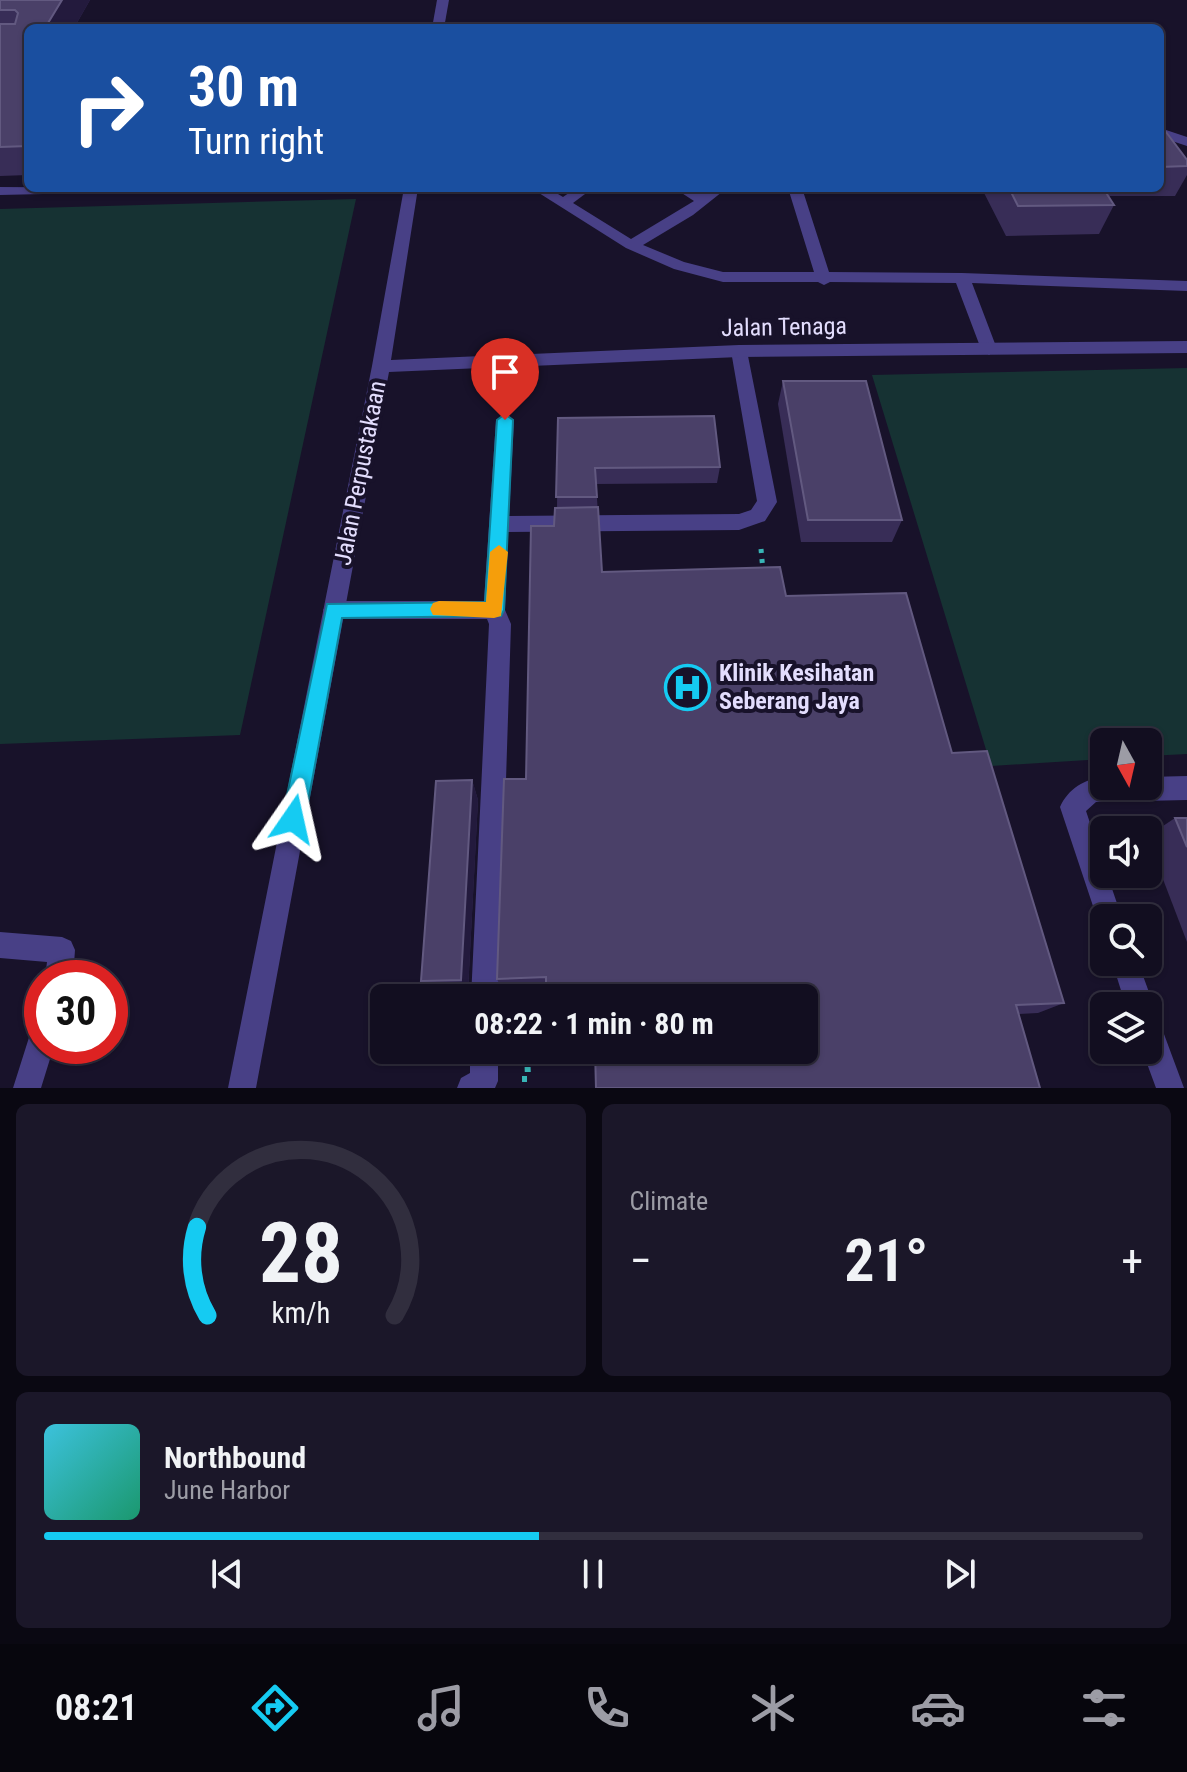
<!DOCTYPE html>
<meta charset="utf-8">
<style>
:root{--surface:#120e20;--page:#1b1729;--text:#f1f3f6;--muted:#9c9ca5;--line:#312e3e;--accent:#15cbf2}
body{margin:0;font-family:"Roboto Condensed",sans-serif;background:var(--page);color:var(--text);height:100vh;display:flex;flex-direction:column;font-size:30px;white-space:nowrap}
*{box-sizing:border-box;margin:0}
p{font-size:26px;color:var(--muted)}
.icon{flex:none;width:44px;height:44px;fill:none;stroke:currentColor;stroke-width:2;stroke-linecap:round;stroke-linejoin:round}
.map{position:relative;height:1088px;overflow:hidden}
.details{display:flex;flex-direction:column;gap:16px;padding:16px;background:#0a0812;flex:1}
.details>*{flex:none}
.guide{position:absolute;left:24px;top:24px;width:1140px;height:168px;border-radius:12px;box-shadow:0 2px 6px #0004,0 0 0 2px var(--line);background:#1a4fa0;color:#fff;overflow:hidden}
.needle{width:52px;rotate:172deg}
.buttons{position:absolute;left:1090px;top:728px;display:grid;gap:16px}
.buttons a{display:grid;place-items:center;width:72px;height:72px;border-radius:12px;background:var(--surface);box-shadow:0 2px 6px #0004,0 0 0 2px var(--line);font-size:40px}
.speed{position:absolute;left:24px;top:960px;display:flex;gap:16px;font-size:40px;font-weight:700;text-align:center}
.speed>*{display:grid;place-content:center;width:104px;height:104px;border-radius:50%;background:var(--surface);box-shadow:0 2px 6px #0004,0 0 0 2px var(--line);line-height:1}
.speed .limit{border:12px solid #d22;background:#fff;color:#111}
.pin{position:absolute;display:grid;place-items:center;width:68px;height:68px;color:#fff;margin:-82px -34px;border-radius:50% 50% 50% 0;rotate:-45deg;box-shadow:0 0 8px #0007}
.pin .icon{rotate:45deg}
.me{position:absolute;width:88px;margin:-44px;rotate:11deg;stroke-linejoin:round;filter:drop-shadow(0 0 6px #0008)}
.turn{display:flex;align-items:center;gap:28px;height:168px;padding:0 32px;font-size:36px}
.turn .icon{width:104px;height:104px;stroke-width:2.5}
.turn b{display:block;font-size:56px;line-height:68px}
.big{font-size:60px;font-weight:700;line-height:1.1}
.details .card{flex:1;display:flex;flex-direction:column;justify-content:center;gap:12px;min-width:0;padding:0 28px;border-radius:12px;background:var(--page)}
.details .dial{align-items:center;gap:0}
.dial svg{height:208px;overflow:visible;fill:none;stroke:var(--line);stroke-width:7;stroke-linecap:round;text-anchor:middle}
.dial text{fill:var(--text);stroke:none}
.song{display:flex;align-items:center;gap:24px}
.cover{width:96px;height:96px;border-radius:12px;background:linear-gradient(135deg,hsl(190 70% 55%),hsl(160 70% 35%))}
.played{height:8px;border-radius:4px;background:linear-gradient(90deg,var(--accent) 45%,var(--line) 45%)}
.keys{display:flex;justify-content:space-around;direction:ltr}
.heat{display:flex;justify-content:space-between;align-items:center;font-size:44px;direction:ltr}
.details .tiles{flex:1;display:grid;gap:16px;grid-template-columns:1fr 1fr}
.card:last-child{grid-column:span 2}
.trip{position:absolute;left:370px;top:984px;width:448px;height:80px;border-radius:12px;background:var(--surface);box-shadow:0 2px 6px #0004,0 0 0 2px var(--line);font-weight:700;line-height:80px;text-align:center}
.tabs{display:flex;height:128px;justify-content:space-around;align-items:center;background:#07060d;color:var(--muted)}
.tabs .icon{width:56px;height:56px}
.tabs .on{color:var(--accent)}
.tabs b{font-size:36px;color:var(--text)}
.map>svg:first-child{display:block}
.green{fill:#163233}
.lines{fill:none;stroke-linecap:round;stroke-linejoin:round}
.path-far1{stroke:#38b5b6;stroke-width:5;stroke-dasharray:4 6;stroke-linecap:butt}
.path{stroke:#38b5b6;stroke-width:6;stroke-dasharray:5 8;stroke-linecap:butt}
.service{fill:#484086;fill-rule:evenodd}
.minor{fill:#484086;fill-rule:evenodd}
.wall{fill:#382d57}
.shaded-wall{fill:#231a3d}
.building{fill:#4a4068;stroke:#625980;stroke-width:2}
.route{fill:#15cbf2;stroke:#0e849d;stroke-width:2}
.slow{fill:#f59e0b}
.labels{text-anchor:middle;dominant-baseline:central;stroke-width:8;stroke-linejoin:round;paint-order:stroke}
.street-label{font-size:24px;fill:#e3ddfd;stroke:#18122a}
.poi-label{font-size:24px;font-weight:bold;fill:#e3ddfd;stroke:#18122a;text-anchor:start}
</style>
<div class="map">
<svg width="1187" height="1088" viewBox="0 0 1187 1088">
<rect width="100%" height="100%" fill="#18122a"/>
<g class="green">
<path d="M356,199L240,735L0,744V209Z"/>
<path d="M1187,368V754L1148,756V742H1104V759L991,766L872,375Z"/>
</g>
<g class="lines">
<path class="path-far1" d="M761,549L763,571"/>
<path class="path" d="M522,1079H528L527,1050"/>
<g class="service">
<path d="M1160,128L1187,137V146L1160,137Z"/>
<path d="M0,187L137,188L130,192L0,195Z"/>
<path d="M531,188H548L563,197L576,188H593L573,203L631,239L694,201L674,188H692L703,194L711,188H727L693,215L643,245L684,262L723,272H814L788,188H802L829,272L962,273L1187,281V291L972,283L997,349L989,355L981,349L956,283L830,282L824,285L818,282H723L674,269L626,248Z"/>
<path d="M739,345L747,351L777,502L765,521L739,530L508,532L505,610L511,624L499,998H471L489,624L487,619H334L327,616L323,610L327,604L334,601H484L496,420L505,413L514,420L509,516L739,514L751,510L757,501L731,351Z"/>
<path d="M1187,776V800L1096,802L1086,811L1104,865V874H1107L1122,918H1104V929L1100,927L1060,807C1068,789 1085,778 1104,778V786H1148V777Z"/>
<path d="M0,932L62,937L71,941L75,950L73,978H45L47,962L0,958Z"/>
<path d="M1112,962H1138L1154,1006L1150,1015L1158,1018L1184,1088H1156L1142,1050H1148V1006H1126Z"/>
<path d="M42,1024V1046H54L41,1088H13L32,1028Z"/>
<path d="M470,1050H498V1081L495,1088H457L461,1078L470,1073Z"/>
</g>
<g class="minor">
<path d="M437,0H449L444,28H432Z"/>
<path d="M404,188H418L391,360L739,345L1187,341V353L739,357L389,372L256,1088H228L372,366Z"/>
</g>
</g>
<g class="wall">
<path d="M0,0H90L74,28H28V175L0,176Z"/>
<path d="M1160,124L1187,160V175L1175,196H1109L1114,205L1099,234L1006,236L982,189L889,190L888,188H1160Z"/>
<path d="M783,381L902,520L892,542H801L778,404Z"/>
<path d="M558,418L720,467L717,483L596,484L602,572L786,596L952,753L1064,1003L1038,1013L1019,1014L804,1050L546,989L502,990L497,979L526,779L557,508Z"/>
<path d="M472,780L478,800L468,991L431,993L421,981Z"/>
<path d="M1175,818H1187V942L1148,840V836Z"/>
</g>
<g class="shaded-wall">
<path d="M62,0H90L74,28H45Z"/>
<path d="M472,780L478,800L468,991L461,980Z"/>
</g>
<g class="building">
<path d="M0,0H62L45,28H28V146L0,147V24H15L18,13L15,10H0Z"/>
<path d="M1160,124L1187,160V166L1160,167Z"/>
<path d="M1009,188H1103L1114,205L1018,206Z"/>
<path d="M783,381H866L902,520H808Z"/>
<path d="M714,416L720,467L595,468L597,497H556L558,418Z"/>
<path d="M598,507L602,572L780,567L786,596L906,593L952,753L987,751L1064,1003L1016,1005L1040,1088H596L595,1050H804V998H546V977L497,979L504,779H526L531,526H554L555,508Z"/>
<path d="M472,780L461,980L421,981L436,781Z"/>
<path d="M1175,818H1187V847Z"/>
</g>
<path class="route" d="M505,414L513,420L504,610L501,616L342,618L305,819L301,827L293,830L286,827L282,819L327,604L485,602L497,420Z"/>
<path class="slow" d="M499,545L508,552L501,616L494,618L433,615L430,609L433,603L439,601L486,602L490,552Z"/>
<defs>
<symbol id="hospital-ring" viewBox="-11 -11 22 22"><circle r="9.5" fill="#18122a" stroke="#15cbf2" stroke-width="1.5"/><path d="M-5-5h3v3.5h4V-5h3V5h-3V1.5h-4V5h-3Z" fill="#15cbf2"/></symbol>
</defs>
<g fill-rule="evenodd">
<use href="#hospital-ring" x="662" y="662" width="51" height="51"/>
</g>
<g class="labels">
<g class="street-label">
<text transform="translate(784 327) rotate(-1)">Jalan Tenaga</text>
<text transform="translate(360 473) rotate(-79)">Jalan Perpustakaan</text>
</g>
<g class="poi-label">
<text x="719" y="673">Klinik Kesihatan<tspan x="719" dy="28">Seberang Jaya</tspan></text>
</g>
</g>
</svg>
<div class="buttons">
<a><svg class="needle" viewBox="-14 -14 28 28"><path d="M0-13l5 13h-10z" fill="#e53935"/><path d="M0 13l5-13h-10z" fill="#9c9ca5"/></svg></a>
<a><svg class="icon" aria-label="sound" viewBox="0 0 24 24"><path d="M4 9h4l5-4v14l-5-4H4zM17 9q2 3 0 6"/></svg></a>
<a><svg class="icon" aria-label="search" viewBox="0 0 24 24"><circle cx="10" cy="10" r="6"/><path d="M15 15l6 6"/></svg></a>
<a><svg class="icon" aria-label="layers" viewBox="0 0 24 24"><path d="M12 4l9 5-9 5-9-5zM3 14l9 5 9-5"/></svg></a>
</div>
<div class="speed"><div class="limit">30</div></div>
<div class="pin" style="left:505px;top:420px;background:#d93025"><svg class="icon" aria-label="arrive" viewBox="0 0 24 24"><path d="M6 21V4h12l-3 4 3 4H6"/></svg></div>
<svg class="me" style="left:293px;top:819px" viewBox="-20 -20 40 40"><path d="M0-17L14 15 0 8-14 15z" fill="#15cbf2" stroke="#fff" stroke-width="4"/></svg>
<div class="trip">08:22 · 1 min · 80 m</div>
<div class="guide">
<div class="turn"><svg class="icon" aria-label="right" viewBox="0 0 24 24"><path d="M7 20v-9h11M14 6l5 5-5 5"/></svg><div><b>30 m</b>Turn right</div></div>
</div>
</div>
<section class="details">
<div class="tiles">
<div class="card dial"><svg viewBox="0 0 100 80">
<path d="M14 69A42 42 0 1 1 86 69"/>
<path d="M14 69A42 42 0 0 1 10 35" stroke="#15cbf2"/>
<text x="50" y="56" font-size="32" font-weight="700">28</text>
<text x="50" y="72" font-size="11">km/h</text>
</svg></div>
<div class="card"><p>Climate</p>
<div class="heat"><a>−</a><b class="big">21°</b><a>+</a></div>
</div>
<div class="card">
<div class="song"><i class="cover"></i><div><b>Northbound</b><p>June Harbor</p></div></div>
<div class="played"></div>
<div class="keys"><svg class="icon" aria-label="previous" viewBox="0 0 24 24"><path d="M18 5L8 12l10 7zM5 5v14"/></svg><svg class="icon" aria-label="pause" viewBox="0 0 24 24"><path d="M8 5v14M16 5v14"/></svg><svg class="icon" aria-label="next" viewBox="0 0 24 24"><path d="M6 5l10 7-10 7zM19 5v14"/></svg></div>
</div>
</div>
</section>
<nav class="tabs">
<b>08:21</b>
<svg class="icon on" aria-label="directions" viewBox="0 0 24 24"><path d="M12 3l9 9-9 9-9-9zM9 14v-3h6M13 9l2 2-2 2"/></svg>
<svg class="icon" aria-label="music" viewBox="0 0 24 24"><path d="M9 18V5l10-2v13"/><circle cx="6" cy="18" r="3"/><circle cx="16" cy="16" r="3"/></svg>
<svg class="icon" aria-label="phone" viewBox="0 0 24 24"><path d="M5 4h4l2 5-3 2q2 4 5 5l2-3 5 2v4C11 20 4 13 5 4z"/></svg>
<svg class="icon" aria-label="climate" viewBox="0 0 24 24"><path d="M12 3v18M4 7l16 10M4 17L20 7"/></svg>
<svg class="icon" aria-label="car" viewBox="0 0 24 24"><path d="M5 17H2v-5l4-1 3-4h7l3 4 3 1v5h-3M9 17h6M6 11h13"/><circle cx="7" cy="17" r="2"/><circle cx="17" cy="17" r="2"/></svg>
<svg class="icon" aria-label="filters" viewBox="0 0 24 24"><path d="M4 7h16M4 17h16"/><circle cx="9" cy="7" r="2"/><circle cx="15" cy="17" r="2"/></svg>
</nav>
